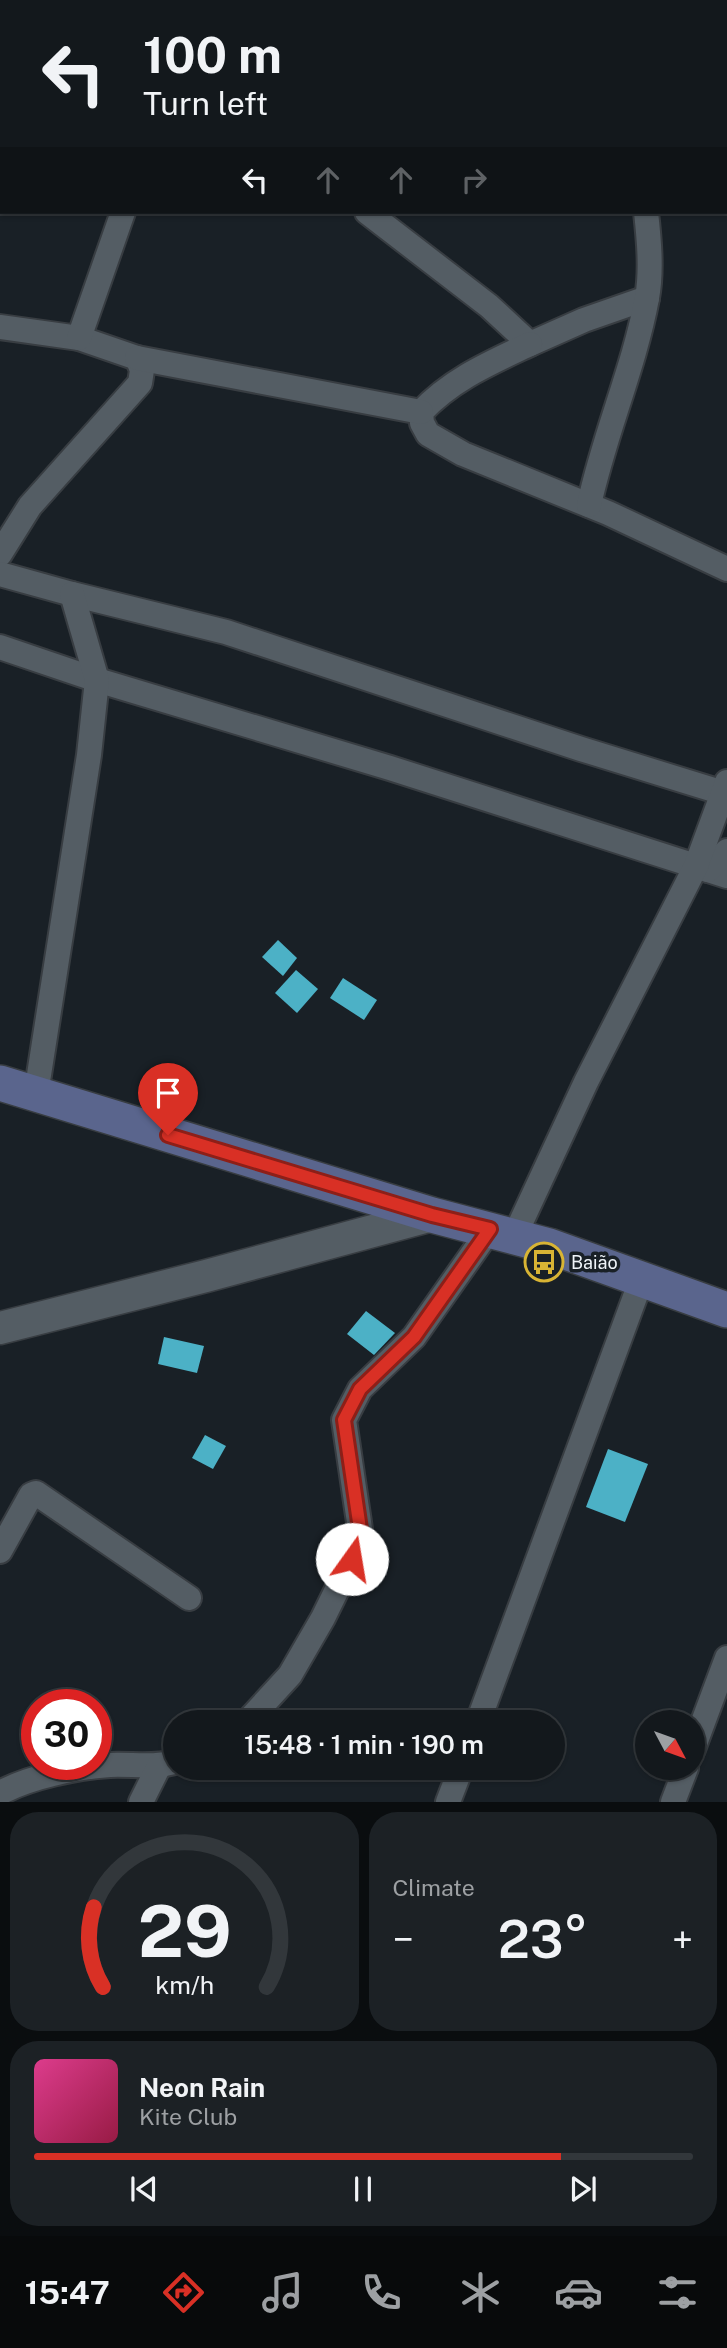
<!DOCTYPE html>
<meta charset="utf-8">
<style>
:root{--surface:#13181c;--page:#1c2125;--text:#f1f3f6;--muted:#9da0a3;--line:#32373b;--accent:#d93025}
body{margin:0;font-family:"Public Sans",sans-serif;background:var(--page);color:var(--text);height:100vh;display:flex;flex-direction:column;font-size:26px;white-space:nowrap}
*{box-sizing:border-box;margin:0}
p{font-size:23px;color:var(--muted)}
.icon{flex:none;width:38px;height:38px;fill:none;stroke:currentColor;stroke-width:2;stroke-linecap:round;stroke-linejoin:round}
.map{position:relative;height:1802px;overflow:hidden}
.details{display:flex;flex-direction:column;gap:10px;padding:10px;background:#0a0d0f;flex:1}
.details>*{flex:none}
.hud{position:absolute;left:0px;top:0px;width:728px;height:214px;box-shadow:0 2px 5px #0004,0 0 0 2px var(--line);background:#13181c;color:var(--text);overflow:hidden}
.needle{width:46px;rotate:131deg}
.fabs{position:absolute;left:635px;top:1710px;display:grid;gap:14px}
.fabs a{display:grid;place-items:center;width:70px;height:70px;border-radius:50%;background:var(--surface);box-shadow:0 2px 5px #0004,0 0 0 2px var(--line);font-size:35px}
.speed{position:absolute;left:21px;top:1689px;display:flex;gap:14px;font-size:35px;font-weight:700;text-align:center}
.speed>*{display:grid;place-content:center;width:91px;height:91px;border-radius:50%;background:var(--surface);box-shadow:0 2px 5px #0004,0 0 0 2px var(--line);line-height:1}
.speed .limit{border:10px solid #d22;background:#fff;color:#111}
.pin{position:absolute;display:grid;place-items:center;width:60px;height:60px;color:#fff;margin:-72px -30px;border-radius:50% 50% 50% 0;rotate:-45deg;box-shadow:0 0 7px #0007}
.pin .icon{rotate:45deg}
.me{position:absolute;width:77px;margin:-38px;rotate:13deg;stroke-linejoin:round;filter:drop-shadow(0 0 5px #0008)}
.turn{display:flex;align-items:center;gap:24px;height:147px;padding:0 28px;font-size:32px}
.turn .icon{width:91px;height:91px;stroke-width:2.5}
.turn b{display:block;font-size:49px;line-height:60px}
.lanes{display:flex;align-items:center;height:66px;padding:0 28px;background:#0003;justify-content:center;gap:35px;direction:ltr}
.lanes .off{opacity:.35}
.big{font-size:52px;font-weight:600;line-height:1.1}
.details .tile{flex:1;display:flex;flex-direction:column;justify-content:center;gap:10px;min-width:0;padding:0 24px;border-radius:28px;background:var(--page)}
.details .dial{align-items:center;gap:0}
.dial svg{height:182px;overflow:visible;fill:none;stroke:var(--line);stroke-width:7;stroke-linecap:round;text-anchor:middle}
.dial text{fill:var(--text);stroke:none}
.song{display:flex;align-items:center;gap:21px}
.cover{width:84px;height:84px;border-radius:10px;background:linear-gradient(135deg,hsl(330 70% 55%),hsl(340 70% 35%))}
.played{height:7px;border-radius:4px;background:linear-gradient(90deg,var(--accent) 80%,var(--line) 80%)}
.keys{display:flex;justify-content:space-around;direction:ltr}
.heat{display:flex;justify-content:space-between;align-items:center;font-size:38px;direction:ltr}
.details .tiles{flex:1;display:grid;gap:10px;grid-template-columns:1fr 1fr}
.tile:last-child{grid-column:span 2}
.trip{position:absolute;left:163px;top:1710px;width:402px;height:70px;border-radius:35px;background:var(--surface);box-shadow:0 2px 5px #0004,0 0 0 2px var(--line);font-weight:600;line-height:70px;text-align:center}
.tabs{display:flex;height:112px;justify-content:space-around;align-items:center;background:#080a0b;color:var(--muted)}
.tabs .icon{width:49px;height:49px}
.tabs .current{color:var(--accent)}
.tabs b{font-size:32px;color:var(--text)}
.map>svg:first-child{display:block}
.building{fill:#4cb1c6}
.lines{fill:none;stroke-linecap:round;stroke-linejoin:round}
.minor-casing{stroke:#383d42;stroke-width:28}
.tertiary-casing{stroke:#383d42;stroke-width:35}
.secondary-casing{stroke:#383d42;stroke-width:38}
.minor{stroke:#545d64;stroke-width:24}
.tertiary{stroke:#545d64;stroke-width:32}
.secondary{stroke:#5a658d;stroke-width:35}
.route-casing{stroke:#8d1f18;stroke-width:18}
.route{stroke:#d93025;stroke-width:12}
.labels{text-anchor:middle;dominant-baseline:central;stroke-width:7;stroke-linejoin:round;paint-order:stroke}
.poi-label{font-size:18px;fill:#eff4f9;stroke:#192026;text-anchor:start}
</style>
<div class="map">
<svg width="727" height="1802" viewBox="0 0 727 1802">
<rect width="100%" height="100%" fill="#192026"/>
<g class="building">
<path d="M278,940L297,958L283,976L262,957Z"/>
<path d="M296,970L318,989L297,1013L275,993Z"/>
<path d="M343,978L377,1000L364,1020L330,998Z"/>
<path d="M366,1311L395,1333L374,1355L347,1334Z"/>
<path d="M164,1337L204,1346L197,1373L158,1364Z"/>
<path d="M205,1435L226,1446L213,1469L192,1458Z"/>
<path d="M608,1449L648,1464L625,1522L586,1507Z"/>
</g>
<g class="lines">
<defs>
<g id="minor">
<path d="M233,2L234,0"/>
<path d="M635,2V0"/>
<path d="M0,11H2"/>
<path d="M367,212L489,306L530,344L584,320L647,298"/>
<path d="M0,327L79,338L137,358L142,370L140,383L30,506L0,554"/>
<path d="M79,338L123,212"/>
<path d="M530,344C490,363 452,379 421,412L422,423L428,434L463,454L608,513L727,569"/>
<path d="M137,358L421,412"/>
<path d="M589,505C604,435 634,368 647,298C652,271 649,239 646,212"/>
<path d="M0,574L72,594L226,632L581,749L727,794"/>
<path d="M0,647L97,680L390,768L727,876"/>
<path d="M708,870L727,851"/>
<path d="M36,1094L89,755L97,680L72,594"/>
<path d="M515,1235L586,1082L696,866L727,782"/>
<path d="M0,1551L31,1495L36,1493L189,1598"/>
<path d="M247,1722L290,1675L323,1618L352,1559L360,1529L344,1420L360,1389L414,1337L490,1229"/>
<path d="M478,1722L642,1278"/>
<path d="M693,1749L727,1658"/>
<path d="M0,1793C29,1777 77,1767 110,1765C133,1764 153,1768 175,1762"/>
<path d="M141,1802L159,1766"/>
<path d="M448,1802L461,1768"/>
<path d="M673,1802L686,1768"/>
</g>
<path id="tertiary" d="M0,1328L206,1276L432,1215"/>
<path id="secondary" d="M0,1083L432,1215L549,1246L727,1310"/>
</defs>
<use href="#minor" class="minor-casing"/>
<use href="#tertiary" class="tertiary-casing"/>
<use href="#secondary" class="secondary-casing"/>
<use href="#minor" class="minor"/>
<use href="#tertiary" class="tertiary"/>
<use href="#secondary" class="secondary"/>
</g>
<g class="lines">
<defs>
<path id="route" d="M168,1135L432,1215L490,1229L414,1337L360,1389L344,1420L360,1529L352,1559"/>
</defs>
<use href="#route" class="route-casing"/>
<use href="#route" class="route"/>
</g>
<defs>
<symbol id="bus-ring" viewBox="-11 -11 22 22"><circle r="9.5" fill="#192026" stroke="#d8b434" stroke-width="1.5"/><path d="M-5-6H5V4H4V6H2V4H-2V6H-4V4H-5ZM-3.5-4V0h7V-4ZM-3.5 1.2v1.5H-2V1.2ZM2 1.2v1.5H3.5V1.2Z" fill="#d8b434"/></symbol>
</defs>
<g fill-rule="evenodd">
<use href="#bus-ring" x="522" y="1240" width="44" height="44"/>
</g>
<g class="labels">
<g class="poi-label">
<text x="571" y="1262">Baião</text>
</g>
</g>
</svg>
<div class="fabs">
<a><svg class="needle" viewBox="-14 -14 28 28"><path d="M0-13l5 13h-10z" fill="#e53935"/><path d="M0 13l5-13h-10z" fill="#9da0a3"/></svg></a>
</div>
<div class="speed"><div class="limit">30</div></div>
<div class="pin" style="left:168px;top:1135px;background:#d93025"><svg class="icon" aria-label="arrive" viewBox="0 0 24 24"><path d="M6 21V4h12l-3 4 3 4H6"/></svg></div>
<svg class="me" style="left:352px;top:1559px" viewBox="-20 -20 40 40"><circle r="19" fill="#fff"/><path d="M0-13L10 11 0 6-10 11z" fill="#d93025"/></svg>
<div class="trip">15:48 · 1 min · 190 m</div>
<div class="hud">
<div class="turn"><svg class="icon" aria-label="left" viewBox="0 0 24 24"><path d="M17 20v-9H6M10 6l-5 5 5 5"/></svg><div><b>100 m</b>Turn left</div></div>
<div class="lanes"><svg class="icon" aria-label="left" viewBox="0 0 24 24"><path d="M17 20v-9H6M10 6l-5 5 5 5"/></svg><svg class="icon off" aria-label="ahead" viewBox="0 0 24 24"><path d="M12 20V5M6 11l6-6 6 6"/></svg><svg class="icon off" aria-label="ahead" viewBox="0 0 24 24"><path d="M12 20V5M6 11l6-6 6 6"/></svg><svg class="icon off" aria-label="right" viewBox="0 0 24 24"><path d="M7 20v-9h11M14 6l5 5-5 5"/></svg></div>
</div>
</div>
<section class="details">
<div class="tiles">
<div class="tile dial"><svg viewBox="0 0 100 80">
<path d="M14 69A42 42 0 1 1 86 69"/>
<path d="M14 69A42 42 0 0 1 10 34" stroke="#d93025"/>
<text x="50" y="56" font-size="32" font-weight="700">29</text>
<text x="50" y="72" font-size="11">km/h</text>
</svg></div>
<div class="tile"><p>Climate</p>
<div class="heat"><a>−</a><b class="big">23°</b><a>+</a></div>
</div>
<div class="tile">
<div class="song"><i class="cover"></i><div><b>Neon Rain</b><p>Kite Club</p></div></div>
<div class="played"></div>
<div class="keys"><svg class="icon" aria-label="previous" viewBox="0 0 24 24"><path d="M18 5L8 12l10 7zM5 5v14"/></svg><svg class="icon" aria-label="pause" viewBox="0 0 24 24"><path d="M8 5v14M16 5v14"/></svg><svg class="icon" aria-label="next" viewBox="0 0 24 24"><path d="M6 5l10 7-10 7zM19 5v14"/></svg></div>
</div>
</div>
</section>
<nav class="tabs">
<b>15:47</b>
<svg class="icon current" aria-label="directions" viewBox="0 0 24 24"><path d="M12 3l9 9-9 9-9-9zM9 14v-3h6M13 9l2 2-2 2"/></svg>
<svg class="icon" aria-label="music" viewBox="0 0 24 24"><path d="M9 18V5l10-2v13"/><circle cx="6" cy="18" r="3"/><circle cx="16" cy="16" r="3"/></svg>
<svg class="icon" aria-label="phone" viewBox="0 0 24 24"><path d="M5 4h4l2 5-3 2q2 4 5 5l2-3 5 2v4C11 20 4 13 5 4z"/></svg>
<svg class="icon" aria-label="climate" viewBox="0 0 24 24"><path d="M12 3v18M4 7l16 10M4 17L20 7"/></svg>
<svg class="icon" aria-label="car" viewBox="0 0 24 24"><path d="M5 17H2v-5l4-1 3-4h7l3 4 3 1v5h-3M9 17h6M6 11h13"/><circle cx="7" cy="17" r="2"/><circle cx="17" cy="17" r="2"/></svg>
<svg class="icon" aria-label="filters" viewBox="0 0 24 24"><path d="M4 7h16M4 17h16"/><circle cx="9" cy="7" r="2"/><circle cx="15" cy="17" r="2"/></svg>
</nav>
